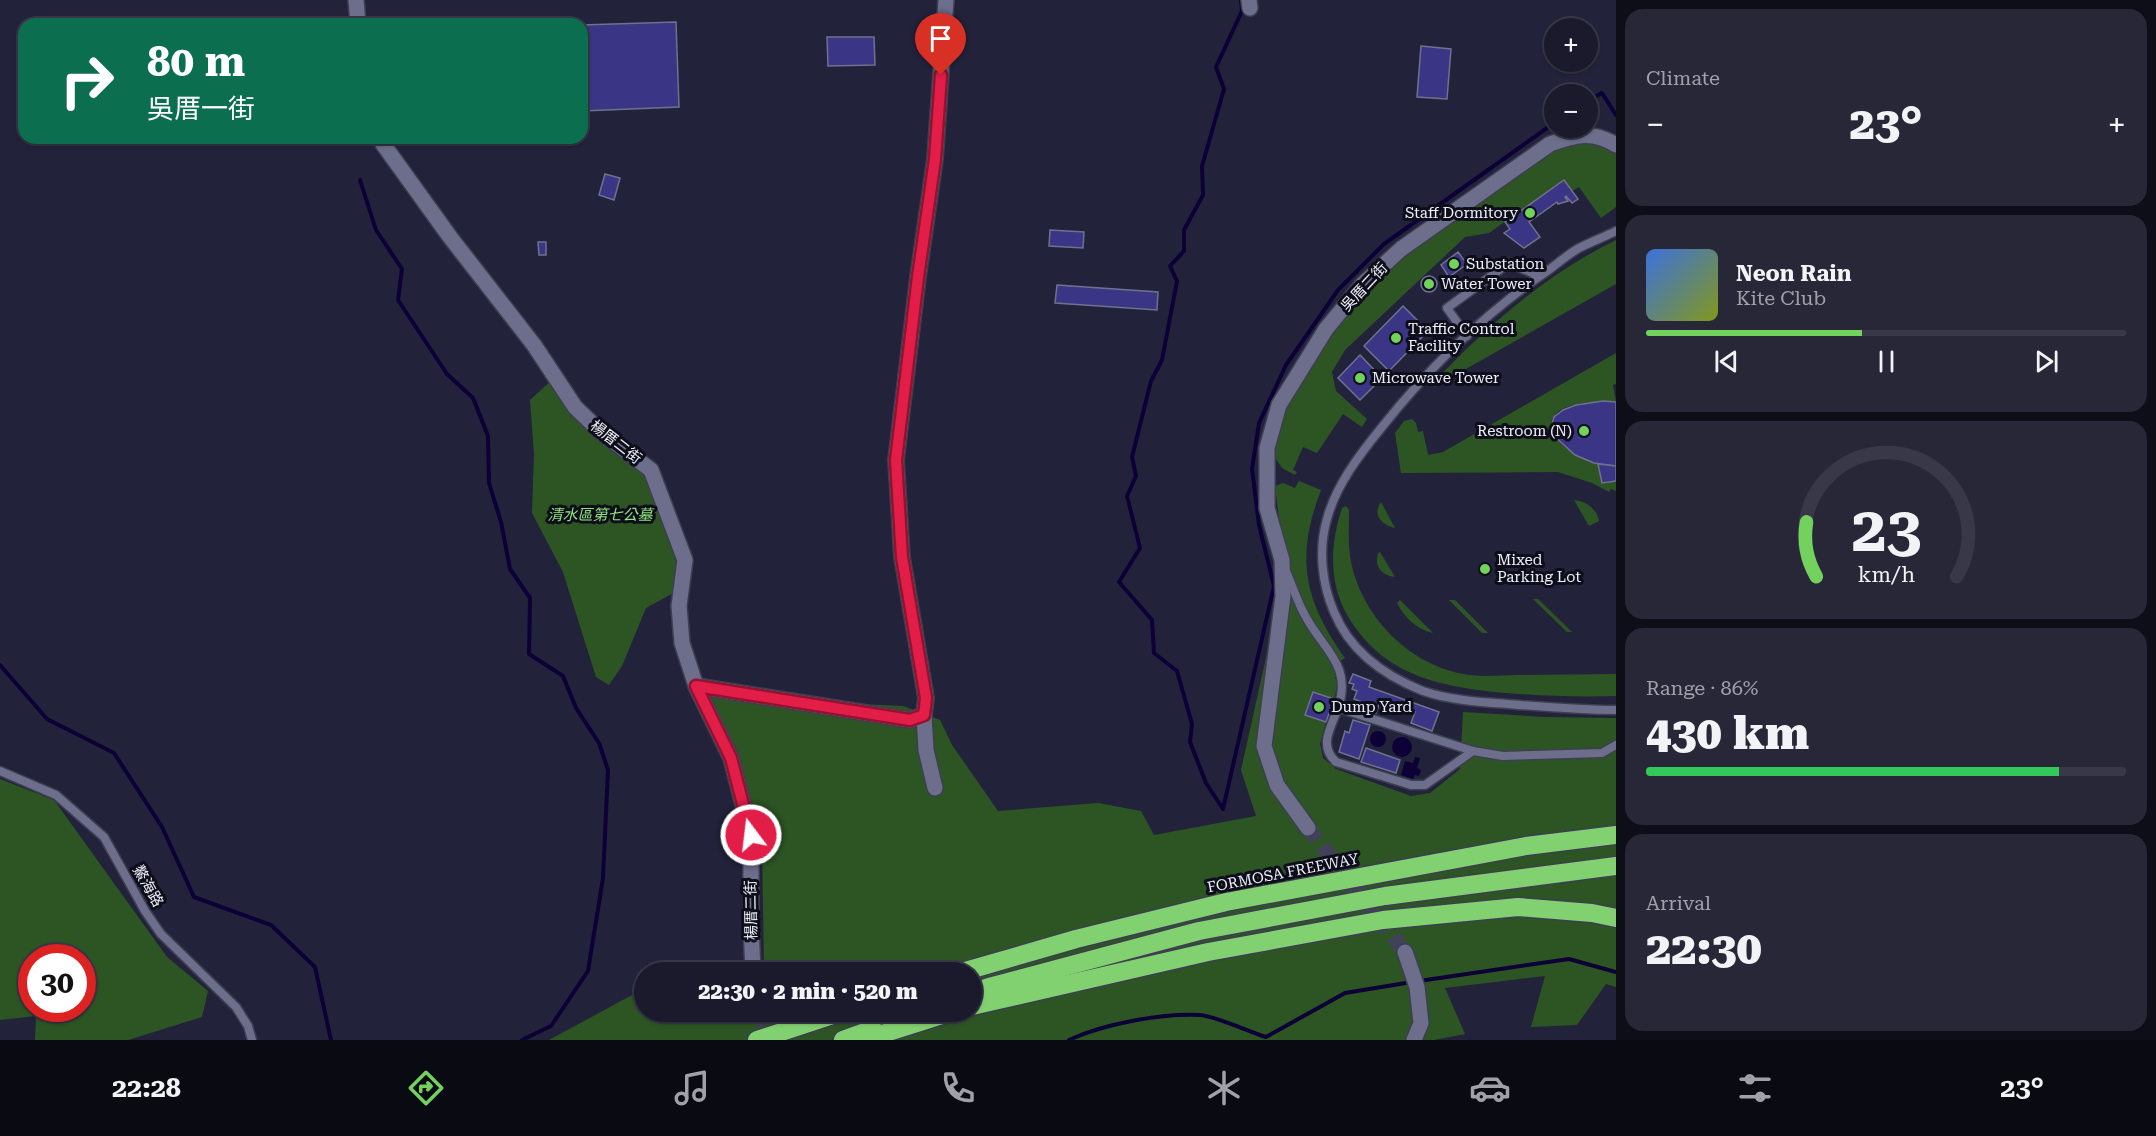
<!DOCTYPE html>
<meta charset="utf-8">
<style>
:root{--surface:#1a1a2c;--page:#272738;--text:#f1f3f6;--muted:#9fa1a9;--line:#383848;--accent:#72d25d}
body{margin:0;font-family:"Roboto Serif","Noto Sans TC",serif;background:var(--page);color:var(--text);height:100vh;display:flex;flex-direction:column;font-size:22px;white-space:nowrap}
*{box-sizing:border-box;margin:0}
p{font-size:20px;color:var(--muted)}
.icon{flex:none;width:33px;height:33px;fill:none;stroke:currentColor;stroke-width:2;stroke-linecap:round;stroke-linejoin:round}
.map{position:relative;flex:1;overflow:hidden}
.details{display:flex;flex-direction:column;gap:9px;padding:9px;background:#0e0e18;width:540px}
.details>*{flex:none}
.banner{position:absolute;left:18px;top:18px;width:570px;height:126px;border-radius:18px;box-shadow:0 2px 4px #0004,0 0 0 2px var(--line);background:#0b6e4f;color:#fff;overflow:hidden}
.tools{position:absolute;left:1544px;top:18px;display:grid;gap:12px}
.tools a{display:grid;place-items:center;width:54px;height:54px;border-radius:50%;background:var(--surface);box-shadow:0 2px 4px #0004,0 0 0 2px var(--line);font-size:30px}
.speed{position:absolute;left:18px;top:944px;display:flex;gap:12px;font-size:30px;font-weight:700;text-align:center}
.speed>*{display:grid;place-content:center;width:78px;height:78px;border-radius:50%;background:var(--surface);box-shadow:0 2px 4px #0004,0 0 0 2px var(--line);line-height:1}
.speed .limit{border:9px solid #d22;background:#fff;color:#111}
.pin{position:absolute;display:grid;place-items:center;width:51px;height:51px;color:#fff;margin:-62px -26px;border-radius:50% 50% 50% 0;rotate:-45deg;box-shadow:0 0 6px #0007}
.pin .icon{rotate:45deg}
.me{position:absolute;width:66px;margin:-33px;rotate:345deg;stroke-linejoin:round;filter:drop-shadow(0 0 4px #0008)}
.turn{display:flex;align-items:center;gap:21px;height:126px;padding:0 30px;font-size:27px}
.turn .icon{width:78px;height:78px;stroke-width:2.5}
.turn b{display:block;font-size:42px;line-height:51px}
.big{font-size:45px;font-weight:800;line-height:1.1}
.details .card{flex:1;display:flex;flex-direction:column;justify-content:center;gap:9px;min-width:0;padding:0 21px;border-radius:18px;background:var(--page)}
.details .dial{align-items:center;gap:0}
.dial svg{height:156px;overflow:visible;fill:none;stroke:var(--line);stroke-width:7;stroke-linecap:round;text-anchor:middle}
.dial text{fill:var(--text);stroke:none}
.song{display:flex;align-items:center;gap:18px}
.cover{width:72px;height:72px;border-radius:9px;background:linear-gradient(135deg,hsl(220 70% 55%),hsl(70 70% 35%))}
.played{height:6px;border-radius:3px;background:linear-gradient(90deg,var(--accent) 45%,var(--line) 45%)}
.keys{display:flex;justify-content:space-around;direction:ltr}
.heat{display:flex;justify-content:space-between;align-items:center;font-size:33px;direction:ltr}
.charge{height:9px;border-radius:4px;background:linear-gradient(90deg,#34c759 86%,var(--line) 0)}
.trip{position:absolute;left:634px;top:962px;width:348px;height:60px;border-radius:30px;background:var(--surface);box-shadow:0 2px 4px #0004,0 0 0 2px var(--line);font-weight:800;line-height:60px;text-align:center}
.menu{display:flex;height:96px;justify-content:space-around;align-items:center;background:#0a0a12;color:var(--muted)}
.menu .icon{width:42px;height:42px}
.menu .selected{color:var(--accent)}
.menu b{font-size:27px;color:var(--text)}
main{display:flex;flex:1;min-height:0}
.map>svg:first-child{display:block}
.green{fill:#2d5524;fill-rule:evenodd}
.water{fill:#0c0037}
.lines{fill:none;stroke-linecap:round;stroke-linejoin:round}
.stream{stroke:#0c0037;stroke-width:4}
.building{fill:#3a3584;stroke:#6f718e;stroke-width:1.5}
.minor-tunnel{stroke:#414258;stroke-width:15;stroke-dasharray:15 8;stroke-linecap:butt}
.service-casing{stroke:#3e3e52;stroke-width:11}
.minor-casing{stroke:#3e3e52;stroke-width:18}
.motorway-casing{stroke:#3e3e52;stroke-width:21}
.service{stroke:#6c6e8b;stroke-width:8}
.minor{stroke:#6c6e8b;stroke-width:15}
.motorway{stroke:#82d170;stroke-width:18}
.route-casing{stroke:#92132f;stroke-width:15}
.route{stroke:#e11d48;stroke-width:10}
.poi-dot{fill:#72d25d;stroke:#0d0e19;stroke-width:2}
.labels{text-anchor:middle;dominant-baseline:central;stroke-width:6;stroke-linejoin:round;paint-order:stroke}
.poi-label{font-size:15px;fill:#eef0fd;stroke:#0d0e19;text-anchor:start}
.street-label{font-size:15px;fill:#eef0fd;stroke:#0d0e19}
.park-label{font-size:15px;font-style:italic;fill:#90e47e;stroke:#0d0e19}
</style>
<main>
<div class="map">
<svg width="1616" height="1040" viewBox="0 0 1616 1040">
<rect width="100%" height="100%" fill="#22233b"/>
<g class="green">
<path d="M1585,140L1603,145L1616,154V207L1601,218L1579,187L1572,191L1564,180L1489,233L1465,237L1345,350L1332,372L1336,391L1367,419L1362,427L1343,414L1317,453L1303,447L1293,470L1297,472L1295,475L1282,468L1274,456L1287,405L1314,360L1370,285L1403,256L1564,143Z"/>
<path d="M1616,240V284L1434,387L1433,383C1486,327 1546,274 1616,240Z"/>
<path d="M1616,353V384L1613,385L1616,402C1600,401 1565,401 1554,416C1539,438 1582,460 1598,464L1602,483L1616,481V491L1611,489L1609,492L1592,483L1558,472L1401,473L1395,433L1404,421L1412,419L1416,423L1418,432L1423,431L1428,455L1443,452Z"/>
<path d="M552,380L651,477L678,557L677,591L646,608L622,666L609,685L596,677L563,572L532,513L534,454L530,400Z"/>
<path d="M1299,481L1321,490C1295,558 1304,600 1345,658L1333,665L1337,686L1334,699L1313,692L1305,715L1326,722L1320,744L1323,758L1336,769L1411,796L1430,793L1460,769L1463,712L1545,717L1616,718V987L1606,984L1577,1025L1531,1027L1545,976L1445,988L1465,1034L1434,1040H549L645,988V1011H972V972H674L679,970L753,962L764,971L762,844L737,761L710,697L903,706L940,720L952,745L998,811L1098,803L1141,811L1154,835L1256,816L1241,770L1289,554L1280,526L1275,486L1283,483L1295,488Z"/>
<path d="M1574,500C1586,501 1597,509 1599,521L1589,526Z"/>
<path d="M1381,502L1395,528C1382,525 1372,516 1381,502Z"/>
<path d="M1346,506L1349,510C1349,525 1348,541 1350,556C1359,615 1410,667 1469,675C1485,677 1503,675 1519,675C1552,675 1584,674 1616,674V696C1579,697 1543,696 1506,693C1442,687 1385,677 1349,618C1328,584 1330,544 1342,508Z"/>
<path d="M1380,552L1395,577C1381,575 1374,566 1378,553Z"/>
<path d="M1533,599H1538L1572,632H1567Z"/>
<path d="M1400,600L1433,633C1416,629 1405,618 1397,603Z"/>
<path d="M1449,600H1455L1488,633H1482Z"/>
<path d="M0,779L54,800L167,957L208,991L202,1017L128,1040H35L36,1016L0,1020ZM32,957H82V1008H32Z"/>
</g>
<g class="water">
<circle cx="1378" cy="739" r="8"/>
<circle cx="1402" cy="747" r="10"/>
<path d="M1415,757L1420,758L1417,768L1421,770L1419,776L1415,775L1413,779L1401,775L1405,761L1413,763Z"/>
</g>
<g class="lines">
<g class="stream">
<path d="M1587,101L1602,93L1616,115"/>
<path d="M360,180L376,230L402,269L398,300L447,374L473,398L488,436L489,483L501,522L510,569L530,598L529,654L563,676L576,708L599,743L608,770L603,878L588,971L551,1026L522,1040"/>
<path d="M0,665L47,719L114,753L162,827L194,897L271,925L315,967L331,1040"/>
<path d="M1223,809L1206,783L1190,742L1192,724L1177,671L1154,653L1152,620L1119,582L1140,548L1127,496L1136,476L1132,457L1151,381L1162,360L1177,281L1170,266L1184,251V230L1203,195L1202,166L1224,89L1216,67L1242,11L1241,0"/>
<path d="M1223,809L1274,586L1259,525L1252,469L1259,423L1286,365L1338,290L1384,244L1554,123"/>
<path d="M1419,981L1569,959L1616,972"/>
<path d="M1069,1040C1103,1024 1162,1013 1200,1015C1215,1016 1250,1032 1266,1037L1345,993L1412,982"/>
</g>
</g>
<g class="building">
<path d="M676,22L679,107L582,111V25Z"/>
<path d="M827,37H874L875,65L828,66Z"/>
<path d="M1421,46L1451,49L1447,99L1417,97Z"/>
<path d="M605,174L620,178L614,200L599,195Z"/>
<path d="M1564,180L1578,199L1572,203L1566,196L1565,197L1568,201L1558,204L1557,202L1529,222L1540,237L1524,248L1504,233L1510,229L1505,222Z"/>
<path d="M1050,230L1084,232L1083,248L1049,246Z"/>
<path d="M538,242H546V255H539Z"/>
<path d="M1458,252L1467,264L1449,277L1441,265Z"/>
<circle cx="1429" cy="284" r="8"/>
<path d="M1057,285L1158,292L1157,310L1055,303Z"/>
<path d="M1403,306L1428,331L1389,371L1364,346Z"/>
<path d="M1360,355L1382,378L1360,400L1338,378Z"/>
<path d="M1603,401L1616,402V466L1594,463L1575,455L1553,435L1551,427L1554,417L1563,410L1576,405Z"/>
<path d="M1598,464L1616,466V481L1602,483Z"/>
<path d="M1353,674L1371,681L1369,687L1439,712L1432,731L1411,723L1415,712L1381,699L1376,713L1361,707L1362,702L1354,699L1357,691L1352,689L1354,684L1349,683Z"/>
<path d="M1313,692L1334,699L1326,722L1305,715Z"/>
<path d="M1353,720L1370,725L1359,759L1339,752L1345,731L1349,733Z"/>
<path d="M1366,748L1400,760L1396,773L1361,762Z"/>
</g>
<g class="lines">
<g class="minor-tunnel">
<path d="M1308,828L1405,952"/>
<path d="M760,1011L768,1040"/>
</g>
<defs>
<g id="service">
<path d="M1616,231C1604,237 1591,242 1579,248C1567,255 1557,264 1546,272C1484,314 1429,368 1382,427C1360,454 1336,485 1327,519C1318,550 1322,584 1334,612C1350,651 1385,676 1423,691C1449,700 1480,702 1508,704C1544,707 1579,710 1616,710"/>
<path d="M1467,336L1447,308L1509,263L1539,276"/>
<path d="M1286,571C1293,587 1298,604 1307,619C1325,651 1352,666 1338,708L1473,751L1503,756L1602,753L1616,745"/>
<path d="M1338,708C1331,728 1318,745 1336,762L1411,785H1425L1473,751"/>
<path d="M0,771L56,795L104,837L145,911L161,934L236,1007L248,1026L252,1040"/>
</g>
<g id="minor">
<path d="M356,0L358,24"/>
<path d="M1249,0L1250,8"/>
<path d="M382,138L383,144L450,237L534,345L575,407L601,432L651,470L685,560L679,606L682,643L696,686L731,758L751,835V926L753,972"/>
<path d="M696,686L910,720L924,715L926,698L902,557L896,460L918,277L935,159L946,0"/>
<path d="M924,715L926,750L935,788"/>
<path d="M1308,828L1277,785L1264,746L1283,596L1282,560L1267,508V448L1279,405L1326,329L1363,284L1401,249L1550,144C1575,135 1592,130 1616,145"/>
<path d="M1405,952L1417,987L1421,1023L1414,1040"/>
</g>
<g id="motorway">
<path d="M962,972L1076,939L1226,902L1526,846L1616,835"/>
<path d="M972,993L989,987L1199,931L1385,896L1616,866"/>
<path d="M972,1006L1208,952L1383,920L1518,907L1592,913L1616,918"/>
<path d="M757,1040L845,1011"/>
<path d="M843,1040L873,1029"/>
<path d="M863,1040L955,1011"/>
</g>
</defs>
<use href="#service" class="service-casing"/>
<use href="#minor" class="minor-casing"/>
<use href="#motorway" class="motorway-casing"/>
<use href="#service" class="service"/>
<use href="#minor" class="minor"/>
<use href="#motorway" class="motorway"/>
</g>
<g class="lines">
<defs>
<path id="route" d="M751,835L731,758L696,686L910,720L924,715L926,698L902,557L896,460L918,277L935,159L941,75"/>
</defs>
<use href="#route" class="route-casing"/>
<use href="#route" class="route"/>
</g>
<g class="poi-dot">
<circle cx="1530" cy="213" r="6"/>
<circle cx="1454" cy="264" r="6"/>
<circle cx="1429" cy="284" r="6"/>
<circle cx="1396" cy="338" r="6"/>
<circle cx="1360" cy="378" r="6"/>
<circle cx="1584" cy="431" r="6"/>
<circle cx="1485" cy="569" r="6"/>
<circle cx="1319" cy="707" r="6"/>
</g>
<g class="labels">
<g class="poi-label">
<text x="1518" y="213" text-anchor="end">Staff Dormitory</text>
<text x="1466" y="264">Substation</text>
<text x="1441" y="284">Water Tower</text>
<text x="1408" y="329">Traffic Control<tspan x="1408" dy="17">Facility</tspan></text>
<text x="1372" y="378">Microwave Tower</text>
<text x="1572" y="431" text-anchor="end">Restroom (N)</text>
<text x="1497" y="560">Mixed<tspan x="1497" dy="17">Parking Lot</tspan></text>
<text x="1331" y="707">Dump Yard</text>
</g>
<g class="street-label">
<text transform="translate(1364 287) rotate(-47)">吳厝二街</text>
<text transform="translate(616 442) rotate(38)">楊厝二街</text>
<text transform="translate(1283 873) rotate(-11)">FORMOSA FREEWAY</text>
<text transform="translate(148 886) rotate(60)">鰲海路</text>
<text transform="translate(751 910) rotate(-91)">楊厝二街</text>
</g>
<g class="park-label">
<text x="600" y="515">清水區第七公墓</text>
</g>
</g>
</svg>
<div class="tools">
<a>+</a>
<a>−</a>
</div>
<div class="speed"><div class="limit">30</div></div>
<div class="pin" style="left:941px;top:75px;background:#d93025"><svg class="icon" aria-label="arrive" viewBox="0 0 24 24"><path d="M6 21V4h12l-3 4 3 4H6"/></svg></div>
<svg class="me" style="left:751px;top:835px" viewBox="-20 -20 40 40"><circle r="17" fill="#e11d48" stroke="#fff" stroke-width="3"/><path d="M0-11L8 9 0 5-8 9z" fill="#fff"/></svg>
<div class="trip">22:30 · 2 min · 520 m</div>
<div class="banner">
<div class="turn"><svg class="icon" aria-label="right" viewBox="0 0 24 24"><path d="M7 20v-9h11M14 6l5 5-5 5"/></svg><div><b>80 m</b>吳厝一街</div></div>
</div>
</div>
<section class="details">
<div class="card"><p>Climate</p>
<div class="heat"><a>−</a><b class="big">23°</b><a>+</a></div>
</div>
<div class="card">
<div class="song"><i class="cover"></i><div><b>Neon Rain</b><p>Kite Club</p></div></div>
<div class="played"></div>
<div class="keys"><svg class="icon" aria-label="previous" viewBox="0 0 24 24"><path d="M18 5L8 12l10 7zM5 5v14"/></svg><svg class="icon" aria-label="pause" viewBox="0 0 24 24"><path d="M8 5v14M16 5v14"/></svg><svg class="icon" aria-label="next" viewBox="0 0 24 24"><path d="M6 5l10 7-10 7zM19 5v14"/></svg></div>
</div>
<div class="card dial"><svg viewBox="0 0 100 80">
<path d="M14 69A42 42 0 1 1 86 69"/>
<path d="M14 69A42 42 0 0 1 9 41" stroke="#72d25d"/>
<text x="50" y="56" font-size="32" font-weight="700">23</text>
<text x="50" y="72" font-size="11">km/h</text>
</svg></div>
<div class="card"><p>Range · 86%</p><b class="big">430 km</b><div class="charge"></div></div>
<div class="card"><p>Arrival</p><b class="big">22:30</b></div>
</section>
</main>
<nav class="menu">
<b>22:28</b>
<svg class="icon selected" aria-label="directions" viewBox="0 0 24 24"><path d="M12 3l9 9-9 9-9-9zM9 14v-3h6M13 9l2 2-2 2"/></svg>
<svg class="icon" aria-label="music" viewBox="0 0 24 24"><path d="M9 18V5l10-2v13"/><circle cx="6" cy="18" r="3"/><circle cx="16" cy="16" r="3"/></svg>
<svg class="icon" aria-label="phone" viewBox="0 0 24 24"><path d="M5 4h4l2 5-3 2q2 4 5 5l2-3 5 2v4C11 20 4 13 5 4z"/></svg>
<svg class="icon" aria-label="climate" viewBox="0 0 24 24"><path d="M12 3v18M4 7l16 10M4 17L20 7"/></svg>
<svg class="icon" aria-label="car" viewBox="0 0 24 24"><path d="M5 17H2v-5l4-1 3-4h7l3 4 3 1v5h-3M9 17h6M6 11h13"/><circle cx="7" cy="17" r="2"/><circle cx="17" cy="17" r="2"/></svg>
<svg class="icon" aria-label="filters" viewBox="0 0 24 24"><path d="M4 7h16M4 17h16"/><circle cx="9" cy="7" r="2"/><circle cx="15" cy="17" r="2"/></svg>
<b>23°</b>
</nav>
